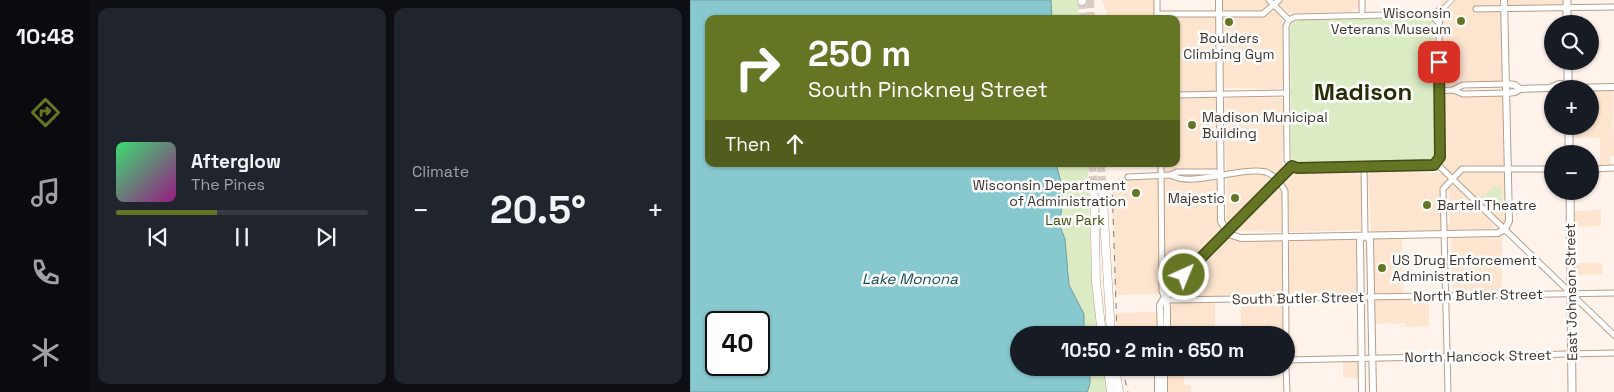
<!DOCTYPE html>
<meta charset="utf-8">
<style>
:root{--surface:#171b24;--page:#20242c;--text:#f1f3f6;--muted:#9ea1a6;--line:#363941;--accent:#647523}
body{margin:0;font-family:"Space Grotesk",sans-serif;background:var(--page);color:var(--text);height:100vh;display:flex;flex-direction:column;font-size:19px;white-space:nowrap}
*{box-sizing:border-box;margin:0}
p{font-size:16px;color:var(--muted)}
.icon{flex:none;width:28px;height:28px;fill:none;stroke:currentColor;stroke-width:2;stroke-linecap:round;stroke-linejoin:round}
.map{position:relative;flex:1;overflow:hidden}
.panel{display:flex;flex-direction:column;gap:8px;padding:8px;background:#0d0f14;width:600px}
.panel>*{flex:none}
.guide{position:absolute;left:15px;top:15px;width:475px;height:152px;border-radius:10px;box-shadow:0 1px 4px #0004;background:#647523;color:#fff;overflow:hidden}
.tools{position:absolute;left:854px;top:15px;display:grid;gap:10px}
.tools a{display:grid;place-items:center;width:55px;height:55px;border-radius:50%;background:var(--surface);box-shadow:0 1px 4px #0004;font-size:25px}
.speed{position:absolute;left:15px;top:311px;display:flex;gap:10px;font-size:25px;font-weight:700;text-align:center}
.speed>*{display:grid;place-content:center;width:65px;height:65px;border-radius:50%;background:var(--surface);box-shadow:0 1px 4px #0004;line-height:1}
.speed .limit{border:2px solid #111;border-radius:8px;background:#fff;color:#111}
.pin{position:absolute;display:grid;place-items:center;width:42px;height:42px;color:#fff;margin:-21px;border-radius:10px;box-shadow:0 2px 8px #0006}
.me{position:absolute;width:55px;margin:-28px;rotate:44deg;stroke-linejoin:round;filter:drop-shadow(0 0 4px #0008)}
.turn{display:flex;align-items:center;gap:18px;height:105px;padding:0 20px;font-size:22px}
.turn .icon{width:65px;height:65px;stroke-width:2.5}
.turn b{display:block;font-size:35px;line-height:42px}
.then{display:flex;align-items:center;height:48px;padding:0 20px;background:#0003;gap:10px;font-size:19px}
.big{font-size:38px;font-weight:600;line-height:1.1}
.panel .tile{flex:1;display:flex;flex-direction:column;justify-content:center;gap:8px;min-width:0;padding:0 18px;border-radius:10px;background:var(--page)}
.song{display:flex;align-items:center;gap:15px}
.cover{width:60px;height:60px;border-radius:8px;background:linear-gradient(135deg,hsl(140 70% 55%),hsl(310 70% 35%))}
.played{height:5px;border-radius:2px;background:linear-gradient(90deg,var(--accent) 40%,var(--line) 40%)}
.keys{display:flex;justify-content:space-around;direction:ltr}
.heat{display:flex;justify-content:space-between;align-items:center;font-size:28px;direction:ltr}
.panel .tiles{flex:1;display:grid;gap:8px;grid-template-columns:repeat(2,1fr)}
.trip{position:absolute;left:320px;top:326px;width:285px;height:50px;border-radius:25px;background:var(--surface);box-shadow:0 1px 4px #0004;font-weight:600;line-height:50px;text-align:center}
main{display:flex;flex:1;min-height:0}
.menu{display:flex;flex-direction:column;width:90px;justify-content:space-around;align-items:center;background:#090b0e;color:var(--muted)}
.menu .icon{width:35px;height:35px}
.menu .selected{color:var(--accent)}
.menu b{font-size:22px;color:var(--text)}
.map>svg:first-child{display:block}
.built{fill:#fee5d0}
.green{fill:#dbebc4}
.water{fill:#88c9d0;stroke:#729c9e;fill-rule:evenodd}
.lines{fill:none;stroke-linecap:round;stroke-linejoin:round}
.primary-tunnel{stroke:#d8cdc5;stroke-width:8;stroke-dasharray:8 4;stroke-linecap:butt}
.pedestrian-casing{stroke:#b69e8a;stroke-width:5.5}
.minor-casing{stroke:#b69e8a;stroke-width:7}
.tertiary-casing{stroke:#b69e8a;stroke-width:8}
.secondary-casing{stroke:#b69e8a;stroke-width:9}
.primary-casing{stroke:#b69e8a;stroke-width:9}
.pedestrian{stroke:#fff;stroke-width:4}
.minor{stroke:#fff;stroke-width:5}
.tertiary{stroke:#fff;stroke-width:6}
.secondary{stroke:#fff;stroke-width:7}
.primary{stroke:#fff;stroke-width:8}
.rail{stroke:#847971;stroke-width:1;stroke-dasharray:6 6;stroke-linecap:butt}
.route-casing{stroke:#414c17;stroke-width:12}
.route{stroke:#647523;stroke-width:9}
.poi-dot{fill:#647523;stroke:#fff;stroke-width:2}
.labels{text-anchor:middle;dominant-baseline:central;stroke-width:5;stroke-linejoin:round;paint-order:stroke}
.poi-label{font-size:14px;fill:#3d332b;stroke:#fff;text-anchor:end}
.park-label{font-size:14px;fill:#3a4f06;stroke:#fff}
.street-label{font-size:14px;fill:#3d332b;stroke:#fff}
.water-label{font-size:15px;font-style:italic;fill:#134d52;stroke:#fff}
.town-label{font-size:24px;font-weight:bold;fill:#262e07;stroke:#fff}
</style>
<main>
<nav class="menu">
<b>10:48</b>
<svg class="icon selected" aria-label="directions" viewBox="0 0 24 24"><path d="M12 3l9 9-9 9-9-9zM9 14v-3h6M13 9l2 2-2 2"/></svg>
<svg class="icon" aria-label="music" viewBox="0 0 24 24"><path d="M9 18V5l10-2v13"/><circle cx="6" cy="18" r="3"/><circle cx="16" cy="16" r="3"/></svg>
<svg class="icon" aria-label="phone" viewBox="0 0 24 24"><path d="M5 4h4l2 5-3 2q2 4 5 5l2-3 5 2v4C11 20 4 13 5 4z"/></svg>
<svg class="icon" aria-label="climate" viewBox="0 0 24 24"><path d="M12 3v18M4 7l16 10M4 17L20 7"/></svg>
</nav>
<section class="panel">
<div class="tiles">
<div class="tile">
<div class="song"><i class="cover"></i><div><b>Afterglow</b><p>The Pines</p></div></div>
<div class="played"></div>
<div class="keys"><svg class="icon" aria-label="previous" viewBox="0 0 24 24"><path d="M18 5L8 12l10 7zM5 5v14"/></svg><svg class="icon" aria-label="pause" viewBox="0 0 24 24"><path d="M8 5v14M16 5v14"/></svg><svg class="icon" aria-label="next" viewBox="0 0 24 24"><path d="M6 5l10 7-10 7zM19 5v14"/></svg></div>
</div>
<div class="tile"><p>Climate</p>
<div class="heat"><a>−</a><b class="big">20.5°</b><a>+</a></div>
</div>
</div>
</section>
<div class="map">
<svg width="924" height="392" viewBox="0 0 924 392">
<rect width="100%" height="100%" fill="#fff4ec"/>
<g class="built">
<path d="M411,0H467V14L529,13V0H579L584,5L577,13L529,14L531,221L541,235L712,234L713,296H739V326L715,327V323L682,324L680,240L672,237L670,297L596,298V335H571L570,329L551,330V299L525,300V335H516L515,331H491L490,335H477V307L472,294L425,295L422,183H427L428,179L438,177L470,176L471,164H486V19H417L416,9Z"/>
<path d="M592,0H669V7L661,12L599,13L588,4Z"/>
<path d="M751,0H877V7L815,9L816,84L773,85L767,93H816L819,221L815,229L747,163Z"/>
<path d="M583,9L593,21V87L587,89L534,88L533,17L576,15Z"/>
<path d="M923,87L924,156H920L921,168L910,169V138H879V126H900V89Z"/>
<path d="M588,97L593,99L594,104L592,171L586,177L579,171H536L534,100L537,98Z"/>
<path d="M682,171L753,173L758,179L752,187L751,230L681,231L678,175Z"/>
<path d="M601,172H668L671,179V230L599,232L597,188L591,181Z"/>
<path d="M576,174L582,179V182L540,225H538L536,219L537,175Z"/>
<path d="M763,182L805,226V228L758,230L756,226L760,223L759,192L756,189Z"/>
<path d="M585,185H588L594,192L593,232L544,231L545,227Z"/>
<path d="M911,210V226L884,227V211Z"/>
<path d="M812,237V292H763L761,238Z"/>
<path d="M885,263H912V274L885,275Z"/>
<path d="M470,312L471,335H427L426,313Z"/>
<path d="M653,359H671V379L653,377Z"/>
<path d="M474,368H493L494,385L501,386V392H474Z"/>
</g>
<g class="green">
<path d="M361,0H388L389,19H362Z"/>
<path d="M737,18L743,22L744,27L746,155L744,160L738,163H605L601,157L600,28L603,23L609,20Z"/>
<path d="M366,164H398L400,240L409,335H397L394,327V314L379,285V271L377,268L370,226L373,189Z"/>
<path d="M804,187H811L812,213H807L790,196H794L800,190L804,189Z"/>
<path d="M398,368H414L418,392H397C401,383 401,378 398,368Z"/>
</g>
<path class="water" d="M0,0H361L362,19H19V164H366L373,189L370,226L375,239L379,285L394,314V327L397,335H329V368H398C401,377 401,384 397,392H0ZM26,322H69V365H26Z"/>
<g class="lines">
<g class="primary-tunnel">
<path d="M400,0L401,19"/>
<path d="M392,1L393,19"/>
<path d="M402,164L404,184"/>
<path d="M411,164L412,184"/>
</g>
<defs>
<path id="pedestrian" d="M753,9L762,0"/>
<g id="minor">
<path d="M467,0V19"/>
<path d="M579,0L599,20"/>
<path d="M672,0V16"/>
<path d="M786,9L924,7"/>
<path d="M467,14H573L589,0"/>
<path d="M740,14L753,9"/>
<path d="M599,20L605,17L740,14L749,23"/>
<path d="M599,20L596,26L597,160L601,166"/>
<path d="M763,90L773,94L816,93"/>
<path d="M749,91L763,90L773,85L816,84"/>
<path d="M486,95L597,93"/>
<path d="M746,163L924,335"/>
<path d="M746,163L750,157L749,23L753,9"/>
<path d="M471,164L472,291L475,298L479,300L924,293"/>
<path d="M601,166L607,168L741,166L746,163"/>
<path d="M674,168L675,235"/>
<path d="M900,169L924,168"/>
<path d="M481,175L487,172H526L531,174"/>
<path d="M438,177L481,175C501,188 551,166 576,172C583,174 592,185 595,191L596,335"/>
<path d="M537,232L601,166"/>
<path d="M596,360L924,353"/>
<path d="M596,368L597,392"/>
<path d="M758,392L753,189L772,169H862"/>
</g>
<g id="tertiary">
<path d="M529,0L531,221L538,234L551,238L808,233L815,229L819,221L814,0"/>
<path d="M816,84L825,85L830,89"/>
<path d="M816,93L825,92L830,89L860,88L869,84H873L878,88L924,87"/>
<path d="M675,235L680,240L683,392"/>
<path d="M475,298L477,307V335"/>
<path d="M471,335L470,305L473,300L537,232"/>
<path d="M468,368V392"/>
<path d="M474,368V392"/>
<path d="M672,392L670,240L675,235"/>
</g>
<g id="secondary">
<path d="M877,0V24"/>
<path d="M878,61V89"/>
<path d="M879,126V154"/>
<path d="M880,191L882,392"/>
</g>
<g id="primary">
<path d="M392,0V1"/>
<path d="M404,184L406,282L412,335"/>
<path d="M412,184L421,335"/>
<path d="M418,368L421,392"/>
<path d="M425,368L429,392"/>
</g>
</defs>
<use href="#pedestrian" class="pedestrian-casing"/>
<use href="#minor" class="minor-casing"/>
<use href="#tertiary" class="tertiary-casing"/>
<use href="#secondary" class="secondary-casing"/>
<use href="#primary" class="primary-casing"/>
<use href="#pedestrian" class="pedestrian"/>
<use href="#minor" class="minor"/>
<use href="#tertiary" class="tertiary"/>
<use href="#secondary" class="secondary"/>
<use href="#primary" class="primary"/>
<g class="rail">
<path d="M422,183L427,335"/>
<path d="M432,368L438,392"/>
</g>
</g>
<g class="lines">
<defs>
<path id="route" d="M494,275L602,166L607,168L744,165L750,157L749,62"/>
</defs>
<use href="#route" class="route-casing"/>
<use href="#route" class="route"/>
</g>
<g class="poi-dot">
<circle cx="771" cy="21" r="5"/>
<circle cx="539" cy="22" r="5"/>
<circle cx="502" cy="125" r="5"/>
<circle cx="446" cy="193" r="5"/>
<circle cx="545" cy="198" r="5"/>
<circle cx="737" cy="205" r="5"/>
<circle cx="692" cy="268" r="5"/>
</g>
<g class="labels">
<g class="poi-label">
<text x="761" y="13">Wisconsin<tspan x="761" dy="16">Veterans Museum</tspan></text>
<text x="539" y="38" text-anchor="middle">Boulders<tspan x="539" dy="16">Climbing Gym</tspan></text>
<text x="512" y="117" text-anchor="start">Madison Municipal<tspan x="512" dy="16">Building</tspan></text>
<text x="436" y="185">Wisconsin Department<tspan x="436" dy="16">of Administration</tspan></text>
<text x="535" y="198">Majestic</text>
<text x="747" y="205" text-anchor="start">Bartell Theatre</text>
<text x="702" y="260" text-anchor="start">US Drug Enforcement<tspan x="702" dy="16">Administration</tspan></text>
</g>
<g class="park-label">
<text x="385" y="220">Law Park</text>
</g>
<g class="street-label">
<text transform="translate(881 292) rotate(-91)">East Johnson Street</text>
<text transform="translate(788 295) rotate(-1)">North Butler Street</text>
<text transform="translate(608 298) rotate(-1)">South Butler Street</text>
<text transform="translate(788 356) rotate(-1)">North Hancock Street</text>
</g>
<g class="water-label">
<text x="220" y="278">Lake Monona</text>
</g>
<g class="town-label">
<text x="673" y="91">Madison</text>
</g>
</g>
</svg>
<div class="tools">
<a><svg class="icon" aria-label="search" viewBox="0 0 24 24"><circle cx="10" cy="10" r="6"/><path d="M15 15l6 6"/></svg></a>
<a>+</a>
<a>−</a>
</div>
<div class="speed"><div class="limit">40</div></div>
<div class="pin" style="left:749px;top:62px;background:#d93025"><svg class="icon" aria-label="arrive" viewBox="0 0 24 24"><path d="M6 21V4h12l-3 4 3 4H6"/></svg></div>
<svg class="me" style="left:494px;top:275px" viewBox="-20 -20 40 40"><circle r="17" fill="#647523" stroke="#fff" stroke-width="3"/><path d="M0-11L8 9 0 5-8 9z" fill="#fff"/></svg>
<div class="trip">10:50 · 2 min · 650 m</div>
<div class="guide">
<div class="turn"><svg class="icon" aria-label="right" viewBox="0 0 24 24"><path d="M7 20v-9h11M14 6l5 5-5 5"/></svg><div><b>250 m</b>South Pinckney Street</div></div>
<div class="then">Then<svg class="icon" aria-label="ahead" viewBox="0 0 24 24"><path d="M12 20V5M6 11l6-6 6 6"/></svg></div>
</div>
</div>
</main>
